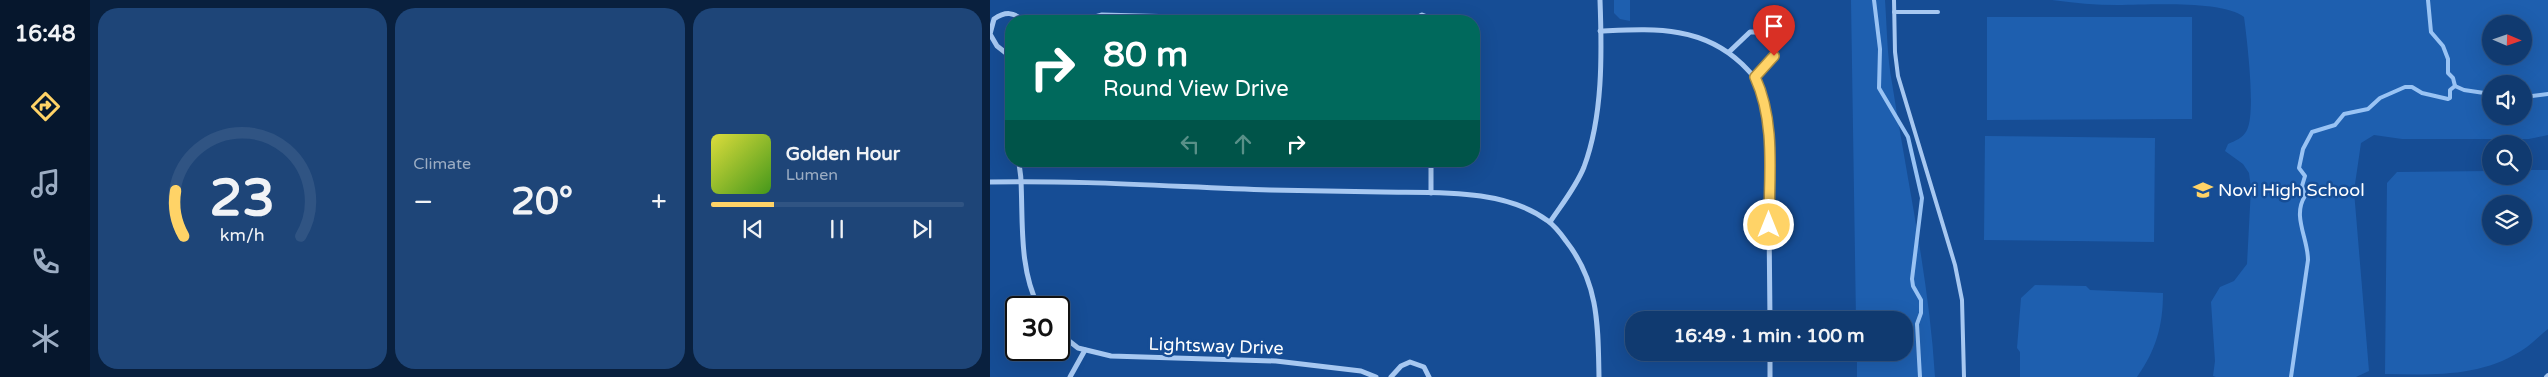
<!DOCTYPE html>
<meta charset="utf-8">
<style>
:root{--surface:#103a70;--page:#1e4578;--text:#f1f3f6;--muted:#9cadc3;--line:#305483;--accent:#ffd367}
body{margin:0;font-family:"Varela Round",sans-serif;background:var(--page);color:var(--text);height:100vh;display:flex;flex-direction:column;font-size:19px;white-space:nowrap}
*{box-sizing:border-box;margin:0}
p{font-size:16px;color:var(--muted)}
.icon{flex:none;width:28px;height:28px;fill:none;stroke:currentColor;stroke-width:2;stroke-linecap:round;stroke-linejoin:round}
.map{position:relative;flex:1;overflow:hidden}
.details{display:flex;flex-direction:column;gap:8px;padding:8px;background:#09203e;width:900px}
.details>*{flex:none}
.guide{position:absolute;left:15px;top:15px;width:475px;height:152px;border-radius:20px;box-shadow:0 5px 20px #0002,0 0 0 1px var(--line);background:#00695c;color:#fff;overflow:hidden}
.needle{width:32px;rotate:92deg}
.controls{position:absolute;left:1492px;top:15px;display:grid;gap:10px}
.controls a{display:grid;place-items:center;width:50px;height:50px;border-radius:50%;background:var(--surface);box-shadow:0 5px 20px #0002,0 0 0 1px var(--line);font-size:25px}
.speed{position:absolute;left:15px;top:296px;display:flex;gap:10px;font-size:25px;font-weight:700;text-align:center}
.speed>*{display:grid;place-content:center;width:65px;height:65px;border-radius:50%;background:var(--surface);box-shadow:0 5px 20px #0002,0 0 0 1px var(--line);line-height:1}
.speed .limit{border:2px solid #111;border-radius:8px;background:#fff;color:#111}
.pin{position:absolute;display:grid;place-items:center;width:42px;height:42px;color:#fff;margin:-51px -21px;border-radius:50% 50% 50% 0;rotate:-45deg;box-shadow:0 0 5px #0007}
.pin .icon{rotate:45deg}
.me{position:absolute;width:55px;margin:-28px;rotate:0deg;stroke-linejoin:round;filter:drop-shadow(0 0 4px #0008)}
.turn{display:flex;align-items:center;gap:18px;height:105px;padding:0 15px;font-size:22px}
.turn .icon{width:65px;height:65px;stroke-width:2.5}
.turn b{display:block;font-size:35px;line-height:42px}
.lanes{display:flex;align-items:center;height:48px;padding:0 15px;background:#0003;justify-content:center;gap:25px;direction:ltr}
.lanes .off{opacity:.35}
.big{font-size:38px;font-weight:700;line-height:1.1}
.details .widget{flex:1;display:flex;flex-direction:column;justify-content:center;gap:8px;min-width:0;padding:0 18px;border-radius:20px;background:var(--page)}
.details .dial{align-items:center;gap:0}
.dial svg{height:130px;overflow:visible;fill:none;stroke:var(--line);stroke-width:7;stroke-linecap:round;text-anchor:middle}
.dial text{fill:var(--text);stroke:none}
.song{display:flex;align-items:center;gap:15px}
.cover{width:60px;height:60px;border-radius:8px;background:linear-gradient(135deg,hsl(60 70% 55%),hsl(100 70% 35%))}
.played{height:5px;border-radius:2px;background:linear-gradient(90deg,var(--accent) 25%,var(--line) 25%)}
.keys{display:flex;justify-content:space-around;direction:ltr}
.heat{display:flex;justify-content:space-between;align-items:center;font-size:28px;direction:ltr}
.details .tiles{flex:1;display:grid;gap:8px;grid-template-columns:repeat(3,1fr)}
.trip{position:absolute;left:635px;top:311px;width:288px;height:50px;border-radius:20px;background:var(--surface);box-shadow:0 5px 20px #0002,0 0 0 1px var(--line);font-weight:700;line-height:50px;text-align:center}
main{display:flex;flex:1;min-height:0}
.menu{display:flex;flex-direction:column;width:90px;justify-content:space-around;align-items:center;background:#06172d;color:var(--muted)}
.menu .icon{width:35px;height:35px}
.menu .current{color:var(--accent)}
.menu b{font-size:22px;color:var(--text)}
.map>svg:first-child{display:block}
.green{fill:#1e5faf;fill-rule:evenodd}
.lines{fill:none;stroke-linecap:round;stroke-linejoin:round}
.stream{stroke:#99c3f4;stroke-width:4}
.lane{stroke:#a7c8f1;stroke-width:4}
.street{stroke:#a7c8f1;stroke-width:5}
.route-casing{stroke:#a68943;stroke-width:12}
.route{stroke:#ffd367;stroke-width:9}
.labels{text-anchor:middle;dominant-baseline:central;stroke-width:5;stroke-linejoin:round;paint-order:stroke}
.poi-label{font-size:18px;fill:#fff;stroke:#164d95;text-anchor:start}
.street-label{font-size:18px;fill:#fff;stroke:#164d95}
</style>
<main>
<nav class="menu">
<b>16:48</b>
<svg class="icon current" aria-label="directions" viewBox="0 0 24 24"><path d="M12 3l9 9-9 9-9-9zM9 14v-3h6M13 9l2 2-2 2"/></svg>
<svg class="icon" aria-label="music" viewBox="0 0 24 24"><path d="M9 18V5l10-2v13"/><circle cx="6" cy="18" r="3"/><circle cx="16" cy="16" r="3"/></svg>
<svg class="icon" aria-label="phone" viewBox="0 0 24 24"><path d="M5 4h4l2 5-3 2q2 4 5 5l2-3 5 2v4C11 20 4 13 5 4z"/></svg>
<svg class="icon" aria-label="climate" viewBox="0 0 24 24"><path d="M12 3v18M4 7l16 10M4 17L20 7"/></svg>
</nav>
<section class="details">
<div class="tiles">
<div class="widget dial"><svg viewBox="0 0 100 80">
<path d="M14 69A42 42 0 1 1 86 69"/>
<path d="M14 69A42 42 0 0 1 9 41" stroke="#ffd367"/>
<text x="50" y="56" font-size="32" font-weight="700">23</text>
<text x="50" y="72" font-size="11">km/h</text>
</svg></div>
<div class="widget"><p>Climate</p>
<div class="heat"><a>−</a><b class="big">20°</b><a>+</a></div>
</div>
<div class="widget">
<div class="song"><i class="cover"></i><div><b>Golden Hour</b><p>Lumen</p></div></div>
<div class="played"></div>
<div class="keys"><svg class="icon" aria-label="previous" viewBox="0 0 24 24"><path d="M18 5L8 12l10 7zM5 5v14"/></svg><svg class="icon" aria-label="pause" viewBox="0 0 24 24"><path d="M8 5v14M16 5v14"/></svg><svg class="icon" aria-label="next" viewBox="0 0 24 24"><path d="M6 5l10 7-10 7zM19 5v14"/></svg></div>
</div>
</div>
</section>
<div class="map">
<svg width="1558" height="377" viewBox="0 0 1558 377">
<rect width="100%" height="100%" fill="#164d95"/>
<g class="green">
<path d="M624,0H640V21L630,19L624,13Z"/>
<path d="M861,0H895C897,28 897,56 902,83C917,181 939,278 945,377H867V353L914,352V320H866Z"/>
<path d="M1062,0H1558V135L1539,139H1412L1384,135L1371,143L1364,191L1379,371L1366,377H1226L1223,376L1225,361L1221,302L1230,287L1244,281L1257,264L1261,188L1259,173L1253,164L1235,151L1238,144C1245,141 1253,138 1257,130C1266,113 1257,39 1254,17C1232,0 1158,5 1128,5C1106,5 1084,3 1062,0ZM1501,24H1534V56H1501ZM1501,84H1534V116H1501Z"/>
<path d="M997,17H1202V119L997,120Z"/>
<path d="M995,136L1165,138L1164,242L994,240Z"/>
<path d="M1534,170H1558V329C1549,336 1541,345 1531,351C1490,377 1442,375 1395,374L1397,183L1407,172L1501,171V176H1534ZM1501,204H1534V236H1501Z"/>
<path d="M1045,285L1096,286L1100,290L1173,293C1173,326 1166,350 1147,377H1030V352L1027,348L1031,298Z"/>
</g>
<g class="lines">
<g class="stream">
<path d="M884,0L890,49L889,88L918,137L932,198L922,279L923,286L931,300V313L927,324L930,377"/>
<path d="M1438,0L1441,32L1453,46L1458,59V73L1463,78L1465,86"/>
<path d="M1465,86L1474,90L1501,94"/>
<path d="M1534,97L1558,94"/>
<path d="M1301,377L1318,260C1318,238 1302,216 1315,196L1312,186L1315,176L1309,168L1313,149L1322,132L1345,125L1354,114L1378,109L1390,98L1415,87H1422L1432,93L1458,99L1460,98V90L1465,86"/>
</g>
<g class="lane">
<path d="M904,0L905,52L908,76L965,265L972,300L974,377"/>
<path d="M904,12H948"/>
<path d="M1556,377L1558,375"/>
</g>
<g class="street">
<path d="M91,21L112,15L341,21"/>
<path d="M421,21L432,15L447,21"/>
<path d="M610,31C663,29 711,25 752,64C762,74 770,82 774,96C776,104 777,114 778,122L780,320"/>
<path d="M739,52L760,32H775L782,37L785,53L765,77"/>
<path d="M21,57L7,46L0,34L4,19C16,11 23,12 34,21"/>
<path d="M29,161C29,168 31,174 31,181C33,223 29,269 49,308"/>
<path d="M441,161V193"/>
<path d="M0,182C93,180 187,187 280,190C318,191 356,191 393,192C446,193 514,188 558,221C565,226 571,234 576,241C609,283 608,326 609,377"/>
<path d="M560,222C572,204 586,187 594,167C613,116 612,54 610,0"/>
<path d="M69,333L88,348L121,356L286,361L371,371L386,377"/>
<path d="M780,352V377"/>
<path d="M80,377L95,350"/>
<path d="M401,377L411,366L420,362L434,367L439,377"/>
</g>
</g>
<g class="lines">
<defs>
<path id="route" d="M779,225C779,176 786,122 765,77L784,56"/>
</defs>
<use href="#route" class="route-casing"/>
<use href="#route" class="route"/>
</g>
<defs>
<symbol id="school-bare" viewBox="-9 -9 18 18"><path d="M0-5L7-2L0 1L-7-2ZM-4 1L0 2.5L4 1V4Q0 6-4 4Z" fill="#ffd367" stroke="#164d95" stroke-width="2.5" paint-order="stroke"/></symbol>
</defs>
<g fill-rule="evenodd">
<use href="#school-bare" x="1199" y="176" width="28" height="28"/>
</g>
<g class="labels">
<g class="poi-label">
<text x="1228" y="190">Novi High School</text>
</g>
<g class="street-label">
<text transform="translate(226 346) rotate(2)">Lightsway Drive</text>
</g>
</g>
</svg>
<div class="controls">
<a><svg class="needle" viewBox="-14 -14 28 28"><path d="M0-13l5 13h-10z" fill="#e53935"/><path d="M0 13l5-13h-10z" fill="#9cadc3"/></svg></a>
<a><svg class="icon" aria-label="sound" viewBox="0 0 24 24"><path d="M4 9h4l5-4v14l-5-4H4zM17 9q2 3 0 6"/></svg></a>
<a><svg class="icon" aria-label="search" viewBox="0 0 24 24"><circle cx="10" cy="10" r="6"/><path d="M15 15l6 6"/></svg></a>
<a><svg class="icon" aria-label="layers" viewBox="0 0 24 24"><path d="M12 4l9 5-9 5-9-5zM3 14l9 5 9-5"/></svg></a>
</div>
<div class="speed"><div class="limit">30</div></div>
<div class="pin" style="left:784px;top:56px;background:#d93025"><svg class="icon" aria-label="arrive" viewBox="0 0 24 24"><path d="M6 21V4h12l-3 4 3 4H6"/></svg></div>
<svg class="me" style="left:779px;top:225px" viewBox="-20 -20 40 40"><circle r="17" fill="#ffd367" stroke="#fff" stroke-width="3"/><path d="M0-11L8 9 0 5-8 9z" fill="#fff"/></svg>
<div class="trip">16:49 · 1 min · 100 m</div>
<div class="guide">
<div class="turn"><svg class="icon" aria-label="right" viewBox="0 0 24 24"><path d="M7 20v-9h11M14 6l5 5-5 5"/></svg><div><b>80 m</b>Round View Drive</div></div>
<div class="lanes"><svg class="icon off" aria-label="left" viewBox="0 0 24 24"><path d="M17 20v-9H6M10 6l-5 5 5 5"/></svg><svg class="icon off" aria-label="ahead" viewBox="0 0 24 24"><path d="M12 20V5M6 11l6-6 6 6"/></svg><svg class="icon" aria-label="right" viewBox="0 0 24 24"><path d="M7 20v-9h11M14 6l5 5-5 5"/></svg></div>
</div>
</div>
</main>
